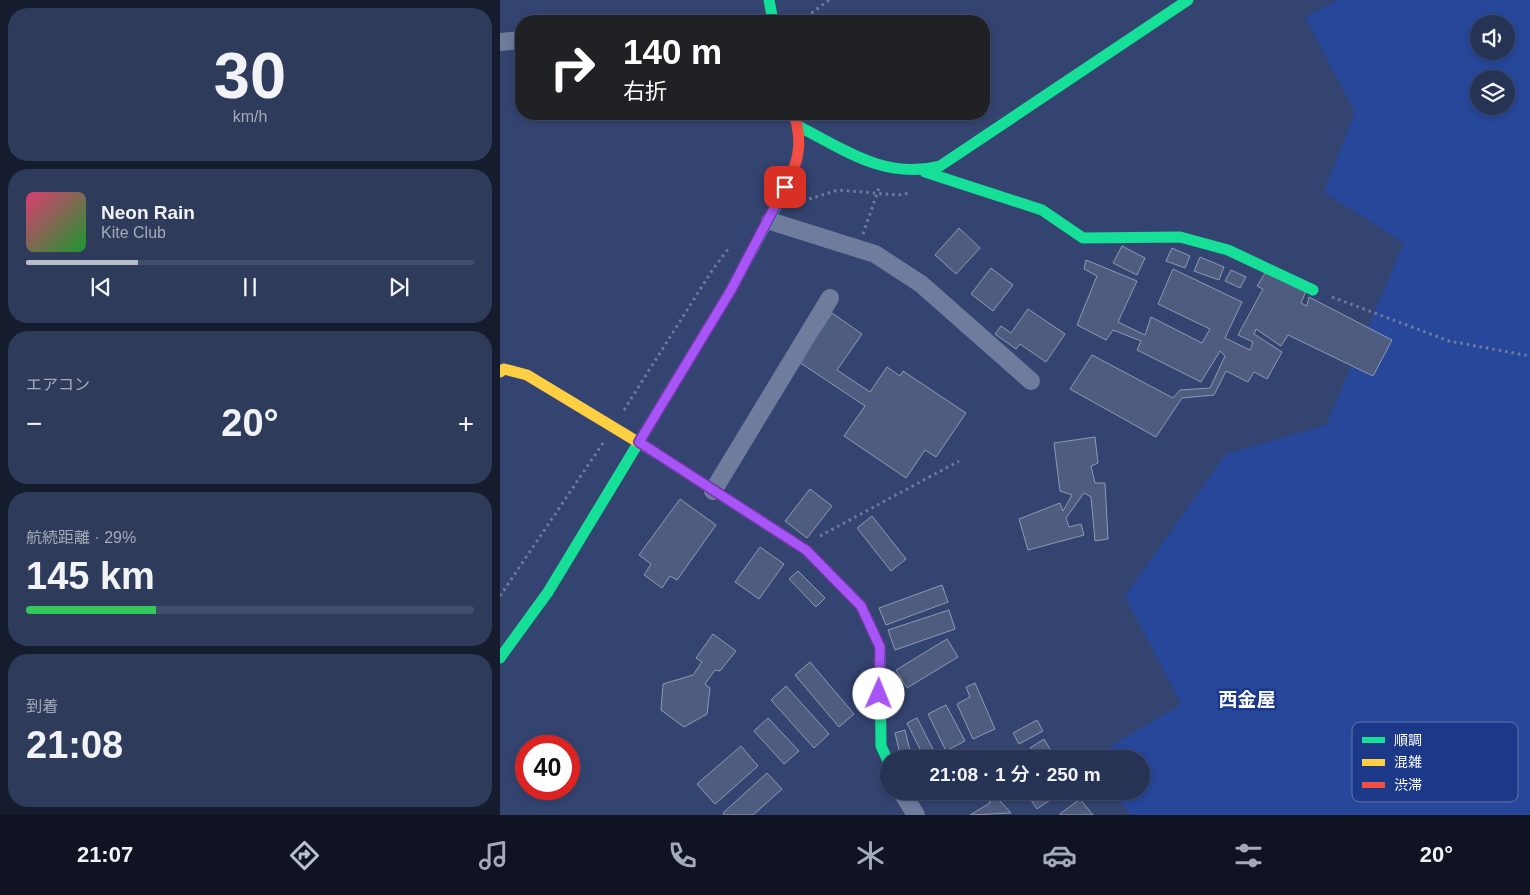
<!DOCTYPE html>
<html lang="ja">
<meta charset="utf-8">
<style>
:root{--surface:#273354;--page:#2f3b5a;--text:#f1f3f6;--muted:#a4aab8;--line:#434e6b;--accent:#b8becd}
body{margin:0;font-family:Helvetica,"Noto Sans JP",sans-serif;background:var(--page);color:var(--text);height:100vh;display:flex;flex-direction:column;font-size:19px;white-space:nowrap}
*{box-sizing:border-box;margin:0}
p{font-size:16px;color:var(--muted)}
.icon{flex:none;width:28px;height:28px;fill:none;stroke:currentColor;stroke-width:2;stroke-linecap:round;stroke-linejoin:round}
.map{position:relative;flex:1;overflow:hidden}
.details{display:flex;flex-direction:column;gap:8px;padding:8px;background:#151c2e;width:500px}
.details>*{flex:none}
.guide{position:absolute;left:15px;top:15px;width:475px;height:105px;border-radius:20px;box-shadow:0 2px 8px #0003,0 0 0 1px var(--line);background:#202124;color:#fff;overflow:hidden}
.buttons{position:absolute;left:970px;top:15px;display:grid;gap:10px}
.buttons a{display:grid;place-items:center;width:45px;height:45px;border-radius:50%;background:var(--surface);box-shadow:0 2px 8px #0003,0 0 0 1px var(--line);font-size:25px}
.speed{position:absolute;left:15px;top:735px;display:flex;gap:10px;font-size:25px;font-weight:700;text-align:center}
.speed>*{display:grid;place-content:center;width:65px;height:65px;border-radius:50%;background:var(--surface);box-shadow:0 2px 8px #0003,0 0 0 1px var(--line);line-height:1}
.speed .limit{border:8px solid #d22;background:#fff;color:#111}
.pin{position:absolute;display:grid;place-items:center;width:42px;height:42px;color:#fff;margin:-21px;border-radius:10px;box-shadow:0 2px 8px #0006}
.me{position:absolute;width:55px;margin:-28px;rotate:1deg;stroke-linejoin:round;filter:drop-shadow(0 0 4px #0008)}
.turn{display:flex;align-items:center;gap:18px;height:105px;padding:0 25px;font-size:22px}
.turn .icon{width:65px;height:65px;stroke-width:2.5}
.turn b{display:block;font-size:35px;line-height:42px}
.big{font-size:38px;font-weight:600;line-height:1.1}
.details .card{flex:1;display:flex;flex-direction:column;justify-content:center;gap:8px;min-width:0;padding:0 18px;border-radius:20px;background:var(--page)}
.details .dial{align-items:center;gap:0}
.dial b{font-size:65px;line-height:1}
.song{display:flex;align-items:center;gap:15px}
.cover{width:60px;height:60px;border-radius:8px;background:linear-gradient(135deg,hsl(340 70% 55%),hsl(130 70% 35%))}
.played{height:5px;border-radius:2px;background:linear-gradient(90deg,var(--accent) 25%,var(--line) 25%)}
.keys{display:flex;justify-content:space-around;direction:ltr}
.heat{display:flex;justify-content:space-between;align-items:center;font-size:28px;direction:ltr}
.charge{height:8px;border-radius:4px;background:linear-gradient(90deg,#34c759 29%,var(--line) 0)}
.trip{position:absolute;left:380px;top:750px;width:270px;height:50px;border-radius:25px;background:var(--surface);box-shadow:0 2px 8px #0003,0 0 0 1px var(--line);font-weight:600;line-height:50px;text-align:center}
.tabs{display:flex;height:80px;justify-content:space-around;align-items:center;background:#101422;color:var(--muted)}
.tabs .icon{width:35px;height:35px}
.tabs .on{color:var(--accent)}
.tabs b{font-size:22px;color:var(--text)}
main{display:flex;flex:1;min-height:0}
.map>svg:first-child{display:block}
.green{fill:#27479a;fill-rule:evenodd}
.building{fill:#4e5c7f;stroke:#8f99b3}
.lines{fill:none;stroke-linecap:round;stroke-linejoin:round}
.path{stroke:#707c9d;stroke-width:3;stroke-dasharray:2.5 4;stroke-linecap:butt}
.street{stroke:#707c9d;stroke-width:18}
.fast{stroke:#16e098;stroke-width:11}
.slow{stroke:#ffcf43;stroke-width:11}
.jam{stroke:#f24e42;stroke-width:11}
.route-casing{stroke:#6d37a1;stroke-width:12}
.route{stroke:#a855f7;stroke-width:9}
.labels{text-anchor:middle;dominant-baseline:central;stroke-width:5;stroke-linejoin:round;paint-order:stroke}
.neighbourhood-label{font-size:19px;font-weight:bold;fill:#fff;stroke:#1c3888}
.key{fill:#1c3888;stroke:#6074ac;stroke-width:1}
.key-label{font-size:14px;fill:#fff}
</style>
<main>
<section class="details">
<div class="card dial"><b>30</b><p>km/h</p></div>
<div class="card">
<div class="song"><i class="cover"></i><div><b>Neon Rain</b><p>Kite Club</p></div></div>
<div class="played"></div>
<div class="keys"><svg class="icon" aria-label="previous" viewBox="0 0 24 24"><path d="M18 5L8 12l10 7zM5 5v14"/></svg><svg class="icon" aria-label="pause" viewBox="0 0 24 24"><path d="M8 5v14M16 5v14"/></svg><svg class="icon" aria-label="next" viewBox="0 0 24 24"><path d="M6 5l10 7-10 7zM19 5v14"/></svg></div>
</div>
<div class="card"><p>エアコン</p>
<div class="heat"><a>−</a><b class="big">20°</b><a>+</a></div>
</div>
<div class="card"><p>航続距離 · 29%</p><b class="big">145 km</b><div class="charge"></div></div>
<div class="card"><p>到着</p><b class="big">21:08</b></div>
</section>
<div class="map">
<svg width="1030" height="815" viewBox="0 0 1030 815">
<rect width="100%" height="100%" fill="#344470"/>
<path class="green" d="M838,0H1030V815H630L614,791H641V759L592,758L681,704L625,596L726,454L826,425L904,243L824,192L855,112L805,17ZM979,24H1006V51H979ZM979,79H1006V106H979Z"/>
<g class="building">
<path d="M459,228L480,248L456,274L435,255Z"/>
<path d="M622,246L645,258L637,275L613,263Z"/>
<path d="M672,248L690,256L685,268L666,261Z"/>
<path d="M700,257L724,267L719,280L694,271Z"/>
<path d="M586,260L637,281L618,322L645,335L651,317L702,343L710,329L658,304L673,269L742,302L725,338L750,350L753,342L738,335L763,289L757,286L767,270L806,291L801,303L807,306L809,297L892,340L873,376L788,335L781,346L756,329L754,334L782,352L767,379L754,372L748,382L726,371L714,395L682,398L656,437L570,389L592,355L673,398L680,390L710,388L725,356L720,351L701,382L637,350L641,341L613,330L606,340L577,325L597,276L584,269Z"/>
<path d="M491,268L513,285L493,311L471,294Z"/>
<path d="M731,270L746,277L740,288L725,281Z"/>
<path d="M528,309L565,334L546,362L520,344L516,349L495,334L501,326L511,333Z"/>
<path d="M332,313L362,334L337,370L370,392L387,367L400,376L403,371L466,413L436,457L425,450L406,478L344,436L365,406L299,362Z"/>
<path d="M595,437L598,463L591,466L595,483H605L608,539L595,541L591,497L584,493L566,518L569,527L581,524L584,535L528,550L519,519L560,503L563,511L572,495L560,491L554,443Z"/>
<path d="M310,489L332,506L307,538L285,521Z"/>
<path d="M180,499L216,525L177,580L170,576L162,588L144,575L151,564L139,555Z"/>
<path d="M372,516L406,559L391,571L357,528Z"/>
<path d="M260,547L284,564L259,599L235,582Z"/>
<path d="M298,571L325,598L316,607L289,579Z"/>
<path d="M442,585L448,602L386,625L379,608Z"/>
<path d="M449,610L455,629L395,650L388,630Z"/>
<path d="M213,634L236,651L220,671L215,670L205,684L210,688L207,714L184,727L161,710L163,684L193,675L202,662L196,658Z"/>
<path d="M447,639L458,657L407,688L396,670Z"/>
<path d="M310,662L354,714L339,727L295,675Z"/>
<path d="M475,683L495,729L473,739L457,704L470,697L466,687Z"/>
<path d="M286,686L329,734L314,748L271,700Z"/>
<path d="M446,705L465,741L446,751L428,714Z"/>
<path d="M268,718L299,751L284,764L254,731Z"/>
<path d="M417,718L438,759H425L407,723Z"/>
<path d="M537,720L543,731L519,744L513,733Z"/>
<path d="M405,730L412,759H401L395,733Z"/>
<path d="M544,739L556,759H537L530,748Z"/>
<path d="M241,746L258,766L215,804L197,784Z"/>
<path d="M267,773L282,789L253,815H224L223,813Z"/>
<path d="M484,791H491L511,813L470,815L490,803Z"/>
<path d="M525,791H548L553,798L537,809Z"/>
<path d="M580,799L593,815H560V814Z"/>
</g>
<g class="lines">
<g class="path">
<path d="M301,21L329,0"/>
<path d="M303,201L338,190L398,195L410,193"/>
<path d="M363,234L380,185"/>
<path d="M832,297L949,341L1030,356"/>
<path d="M124,410L213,269L229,248"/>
<path d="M320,536L459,461"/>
<path d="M0,596L103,443"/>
</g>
<g class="street">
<path d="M0,42L21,40"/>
<path d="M270,221L375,254L421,284L531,381"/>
<path d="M213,491L330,298"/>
<path d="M401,791L416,815"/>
</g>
<g class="fast">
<path d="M269,0L273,21"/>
<path d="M298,126C345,150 385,180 440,166L688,0"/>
<path d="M425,172L542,210L583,238L680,237L728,250L813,290"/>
<path d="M151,450L306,550L361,606L380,647L381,746L389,763"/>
<path d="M0,658L48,592L231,290L279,201"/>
</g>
<path class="slow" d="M0,372L4,369L27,375L151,450"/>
<path class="jam" d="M279,201C294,169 306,151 294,114"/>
</g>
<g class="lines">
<defs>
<path id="route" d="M285,187L231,290L139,442L306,550L361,606L380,647L379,694"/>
</defs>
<use href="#route" class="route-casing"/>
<use href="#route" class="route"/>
</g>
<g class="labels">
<g class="neighbourhood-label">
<text x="747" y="699">西金屋</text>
</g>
</g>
<rect x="852" y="722" width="166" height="80" rx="8" class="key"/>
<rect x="862" y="737" width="23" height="6" fill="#16e098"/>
<rect x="862" y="759" width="23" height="7" fill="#ffcf43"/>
<rect x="862" y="782" width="23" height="6" fill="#f24e42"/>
<g class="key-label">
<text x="894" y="745">順調</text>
<text x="894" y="767">混雑</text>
<text x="894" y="790">渋滞</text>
</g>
</svg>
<div class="buttons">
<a><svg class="icon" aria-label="sound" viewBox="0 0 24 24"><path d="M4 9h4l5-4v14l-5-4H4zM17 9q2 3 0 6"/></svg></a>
<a><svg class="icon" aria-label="layers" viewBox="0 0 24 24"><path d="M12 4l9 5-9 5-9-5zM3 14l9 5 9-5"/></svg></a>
</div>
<div class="speed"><div class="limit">40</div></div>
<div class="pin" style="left:285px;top:187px;background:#d93025"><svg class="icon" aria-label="arrive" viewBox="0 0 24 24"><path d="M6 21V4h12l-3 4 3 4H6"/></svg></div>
<svg class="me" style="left:379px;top:694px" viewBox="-20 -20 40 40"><circle r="19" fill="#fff"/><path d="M0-13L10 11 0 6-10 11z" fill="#a855f7"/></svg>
<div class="trip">21:08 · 1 分 · 250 m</div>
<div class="guide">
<div class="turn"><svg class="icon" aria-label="right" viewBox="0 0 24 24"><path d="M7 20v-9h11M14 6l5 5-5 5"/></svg><div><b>140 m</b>右折</div></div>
</div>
</div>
</main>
<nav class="tabs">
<b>21:07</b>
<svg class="icon on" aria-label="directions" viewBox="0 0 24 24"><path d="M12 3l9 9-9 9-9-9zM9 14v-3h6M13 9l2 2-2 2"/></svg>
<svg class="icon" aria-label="music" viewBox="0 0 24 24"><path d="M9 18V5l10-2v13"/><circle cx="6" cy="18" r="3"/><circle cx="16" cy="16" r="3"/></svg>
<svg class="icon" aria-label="phone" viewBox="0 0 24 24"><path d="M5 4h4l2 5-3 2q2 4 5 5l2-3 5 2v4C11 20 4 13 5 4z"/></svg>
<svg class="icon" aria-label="climate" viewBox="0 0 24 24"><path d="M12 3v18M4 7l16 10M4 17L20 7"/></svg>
<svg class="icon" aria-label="car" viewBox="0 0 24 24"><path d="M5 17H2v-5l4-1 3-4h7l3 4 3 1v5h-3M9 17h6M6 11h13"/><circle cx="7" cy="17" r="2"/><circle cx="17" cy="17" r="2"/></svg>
<svg class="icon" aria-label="filters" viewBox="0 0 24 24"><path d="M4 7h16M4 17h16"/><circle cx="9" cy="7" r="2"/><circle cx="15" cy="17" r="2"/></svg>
<b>20°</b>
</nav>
